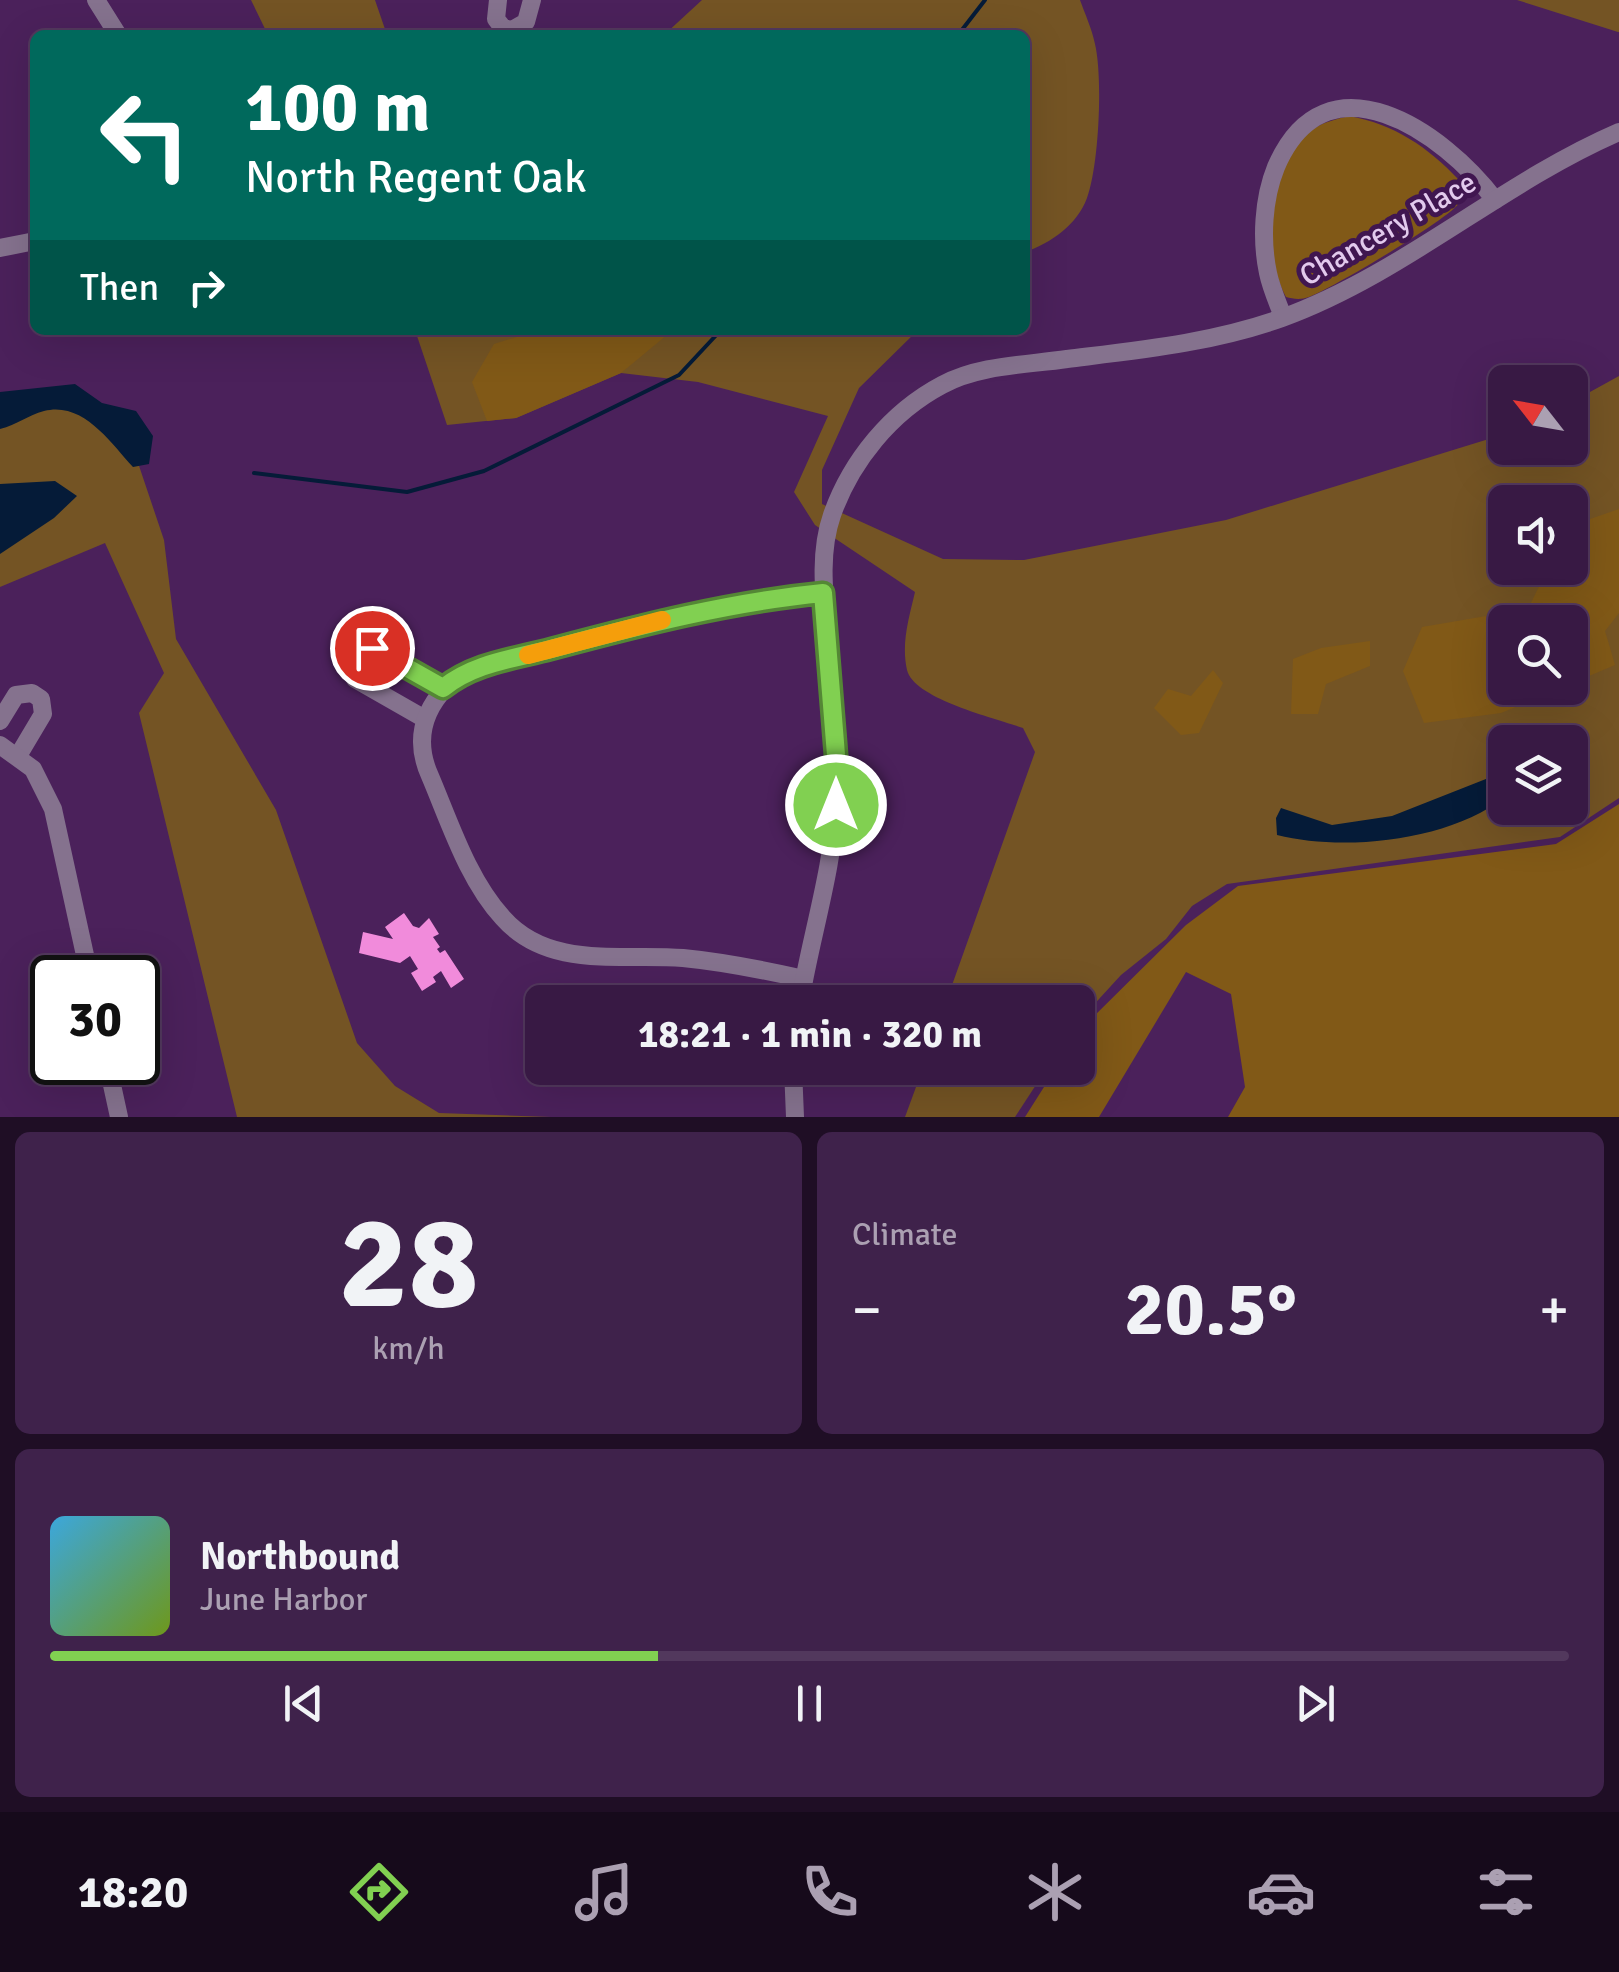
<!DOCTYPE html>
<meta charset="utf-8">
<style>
:root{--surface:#381944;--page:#3f224b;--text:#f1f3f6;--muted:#aba0b2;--line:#52385d;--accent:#81d051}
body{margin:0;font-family:Signika,sans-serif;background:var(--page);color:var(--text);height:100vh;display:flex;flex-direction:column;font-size:38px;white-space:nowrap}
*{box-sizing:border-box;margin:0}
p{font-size:32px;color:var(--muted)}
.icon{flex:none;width:55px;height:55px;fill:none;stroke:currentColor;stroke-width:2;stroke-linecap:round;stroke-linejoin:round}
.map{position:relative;height:1117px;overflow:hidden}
.details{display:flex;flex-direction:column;gap:15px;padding:15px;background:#1f0e25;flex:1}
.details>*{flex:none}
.guide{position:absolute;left:30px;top:30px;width:1000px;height:305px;border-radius:15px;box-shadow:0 10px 40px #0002,0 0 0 2px var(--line);background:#00695c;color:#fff;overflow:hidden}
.needle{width:65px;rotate:301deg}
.tools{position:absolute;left:1488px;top:365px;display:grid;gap:20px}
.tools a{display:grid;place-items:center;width:100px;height:100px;border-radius:15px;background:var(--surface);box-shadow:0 10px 40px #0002,0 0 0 2px var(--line);font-size:50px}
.speed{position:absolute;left:30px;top:955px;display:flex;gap:20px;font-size:50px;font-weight:700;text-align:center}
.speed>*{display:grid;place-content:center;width:130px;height:130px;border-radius:50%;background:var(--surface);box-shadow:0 10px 40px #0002,0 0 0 2px var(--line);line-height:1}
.speed .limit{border:5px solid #111;border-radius:15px;background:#fff;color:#111}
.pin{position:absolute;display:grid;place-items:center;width:85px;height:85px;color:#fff;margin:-42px;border:5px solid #fff;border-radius:50%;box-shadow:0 2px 10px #0007}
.me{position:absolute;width:110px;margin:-55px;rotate:0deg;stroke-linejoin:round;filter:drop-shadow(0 0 8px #0008)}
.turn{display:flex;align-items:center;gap:35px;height:210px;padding:0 50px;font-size:45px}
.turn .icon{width:130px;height:130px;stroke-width:2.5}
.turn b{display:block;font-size:70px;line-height:85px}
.then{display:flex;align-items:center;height:95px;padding:0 50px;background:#0003;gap:20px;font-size:38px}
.big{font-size:75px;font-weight:700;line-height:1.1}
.details .tile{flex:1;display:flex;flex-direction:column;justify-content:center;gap:15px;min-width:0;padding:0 35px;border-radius:15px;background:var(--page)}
.details .dial{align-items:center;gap:0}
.dial b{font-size:130px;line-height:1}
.song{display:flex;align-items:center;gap:30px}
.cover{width:120px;height:120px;border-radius:15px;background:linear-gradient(135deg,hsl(200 70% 55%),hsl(80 70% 35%))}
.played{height:10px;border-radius:5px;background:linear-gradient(90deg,var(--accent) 40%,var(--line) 40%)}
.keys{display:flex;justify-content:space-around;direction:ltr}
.heat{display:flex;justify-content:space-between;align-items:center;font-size:55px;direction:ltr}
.details .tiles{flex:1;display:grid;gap:15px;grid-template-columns:1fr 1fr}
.tile:last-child{grid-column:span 2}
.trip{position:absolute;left:525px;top:985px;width:570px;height:100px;border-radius:15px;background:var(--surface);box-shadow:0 10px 40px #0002,0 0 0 2px var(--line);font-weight:700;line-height:100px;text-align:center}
.menu{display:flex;height:160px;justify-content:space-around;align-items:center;background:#160a1b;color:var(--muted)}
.menu .icon{width:70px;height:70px}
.menu .on{color:var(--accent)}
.menu b{font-size:45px;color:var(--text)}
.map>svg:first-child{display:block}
.green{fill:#745424;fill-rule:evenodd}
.forest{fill:#815917}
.water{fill:#051b38}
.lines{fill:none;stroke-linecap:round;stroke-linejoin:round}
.stream{stroke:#051b38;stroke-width:4}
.building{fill:#f18bdb}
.minor{stroke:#85728e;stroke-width:18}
.route-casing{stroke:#548735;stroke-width:25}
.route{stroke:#81d051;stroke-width:18}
.slow{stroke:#f59e0b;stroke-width:18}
.labels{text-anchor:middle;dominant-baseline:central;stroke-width:10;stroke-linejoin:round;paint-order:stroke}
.street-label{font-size:30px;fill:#e2caed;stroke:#401650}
</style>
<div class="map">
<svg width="1619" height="1117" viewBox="0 0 1619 1117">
<rect width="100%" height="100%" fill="#4b215b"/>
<g class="green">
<path d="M251,0H375L387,35H268Z"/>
<path d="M702,0H1080C1085,14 1092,29 1095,44C1103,78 1099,165 1087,198C1077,225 1051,243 1025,252V35H664Z"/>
<path d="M1517,0H1619V32H1618Z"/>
<path d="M415,330H918L859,388L822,470V504L943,559L1024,560L1226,520L1505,434V448H1570V403L1619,376V798L1560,837L1227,884L1192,906L1166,939L1121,975L1078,1022V1002H946L1035,752L1023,728C995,718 914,699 907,670C901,643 909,618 915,592L815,525L794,492L828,416L698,382L621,373L516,418L447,425ZM1505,502H1570V568H1505ZM1505,622H1570V688H1505ZM1505,742H1570V808H1505Z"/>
<path d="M61,390L132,445L164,540L176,639L276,810L357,1043L395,1086L439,1113L551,1117H237L139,713L164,673L105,543L0,587V399Z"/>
<path d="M923,1068H1047L1015,1117H905Z"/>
</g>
<g class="forest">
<path d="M1349,116C1394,124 1428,147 1459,180C1464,187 1465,193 1460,202C1451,218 1331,289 1309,297C1301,300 1293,299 1286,297C1260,249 1266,164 1312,130C1323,122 1337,119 1349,116Z"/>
<path d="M539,330H673L621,373L516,418L487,421L472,382L494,344Z"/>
<path d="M1619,509V613L1605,631L1615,665L1570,684V622H1505V688H1562L1501,713L1424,723L1403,671L1422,627L1528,609L1548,568H1570V526Z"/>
<path d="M1370,641V666L1326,684L1318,714H1291L1293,659L1321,648Z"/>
<path d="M1213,670L1223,683L1199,733L1181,735L1154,708L1168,689L1191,696Z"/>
<path d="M1619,804V1117H1228L1245,1087L1231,994L1186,972L1099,1117H1025L1056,1068H1078L1079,1031L1186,925L1238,886L1556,844Z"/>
</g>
<g class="water">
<path d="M75,384L102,403L136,411L153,436L149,464L133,467C110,442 83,401 44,411C28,415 17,425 0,429V392Z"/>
<path d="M55,481L77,496L54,518L0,554V484Z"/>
<path d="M1491,777L1505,779V797C1449,841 1344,852 1277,835L1276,818L1281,808L1332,825L1392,816Z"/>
</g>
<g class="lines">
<g class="stream">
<path d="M958,35L985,0"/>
<path d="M254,473L407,492L484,471L679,375L721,330"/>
</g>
</g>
<path class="building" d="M404,913L413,926L419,928L429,918L439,934L433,937L440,947L437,949L440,953L445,950L464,979L451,988L441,971L433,977L436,982L422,991L411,973L418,969L410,956L400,963L359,953L363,932L393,939L385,927Z"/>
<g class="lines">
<g class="minor">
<path d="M96,0L118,35"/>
<path d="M498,0L496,19L503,28L512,30L526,22L532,0"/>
<path d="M0,248L35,241"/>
<path d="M1283,317C1278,303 1271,288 1268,273C1261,240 1263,199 1276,167C1326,50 1444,132 1495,200"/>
<path d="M425,719L355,679C346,662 354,651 372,648L443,688"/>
<path d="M0,721L16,695L32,693L41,699L43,714L18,756"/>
<path d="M0,745L33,769L53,809L90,978"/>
<path d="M804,979C764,970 724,962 683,958C622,953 549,970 503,918C468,880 450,823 430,776C409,730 432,691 472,668C590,643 703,604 823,593"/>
<path d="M800,1002C811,936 833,869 836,802C838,751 833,701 829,650C826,607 817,558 832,515C851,461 891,412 942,385C979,365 1026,365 1067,359C1140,350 1212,343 1282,318C1403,274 1501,183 1619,132"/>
<path d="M107,1062L119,1117"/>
<path d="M793,1068L795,1117"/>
</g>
</g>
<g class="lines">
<defs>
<path id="route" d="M372,648L443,688C474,663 513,659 551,649C641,625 730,602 823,593L836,755V805"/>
</defs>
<use href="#route" class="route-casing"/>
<use href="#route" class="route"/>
<path class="slow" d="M528,655L662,620"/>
</g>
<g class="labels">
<g class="street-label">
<text transform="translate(1388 229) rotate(-30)">Chancery Place</text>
</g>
</g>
</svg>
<div class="tools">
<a><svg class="needle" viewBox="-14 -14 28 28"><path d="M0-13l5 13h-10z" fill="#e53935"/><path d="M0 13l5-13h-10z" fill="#aba0b2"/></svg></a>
<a><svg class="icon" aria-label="sound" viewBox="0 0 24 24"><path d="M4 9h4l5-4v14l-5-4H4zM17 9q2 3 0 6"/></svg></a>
<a><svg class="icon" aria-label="search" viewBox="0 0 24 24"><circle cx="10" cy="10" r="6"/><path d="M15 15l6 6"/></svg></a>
<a><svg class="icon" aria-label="layers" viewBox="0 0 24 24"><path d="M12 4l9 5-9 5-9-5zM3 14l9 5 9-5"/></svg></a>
</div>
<div class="speed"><div class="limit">30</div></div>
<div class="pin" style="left:372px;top:648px;background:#d93025"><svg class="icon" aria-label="arrive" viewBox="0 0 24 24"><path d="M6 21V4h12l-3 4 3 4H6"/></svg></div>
<svg class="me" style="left:836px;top:805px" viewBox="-20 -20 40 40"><circle r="17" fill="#81d051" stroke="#fff" stroke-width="3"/><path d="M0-11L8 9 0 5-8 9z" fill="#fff"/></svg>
<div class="trip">18:21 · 1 min · 320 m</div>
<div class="guide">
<div class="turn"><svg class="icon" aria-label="left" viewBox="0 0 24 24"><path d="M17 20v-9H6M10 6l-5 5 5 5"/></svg><div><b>100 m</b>North Regent Oak</div></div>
<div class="then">Then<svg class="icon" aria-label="right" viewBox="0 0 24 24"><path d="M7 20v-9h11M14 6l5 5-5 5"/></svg></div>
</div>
</div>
<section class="details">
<div class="tiles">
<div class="tile dial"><b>28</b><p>km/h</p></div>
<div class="tile"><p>Climate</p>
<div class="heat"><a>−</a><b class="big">20.5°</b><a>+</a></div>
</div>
<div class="tile">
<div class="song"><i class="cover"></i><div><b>Northbound</b><p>June Harbor</p></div></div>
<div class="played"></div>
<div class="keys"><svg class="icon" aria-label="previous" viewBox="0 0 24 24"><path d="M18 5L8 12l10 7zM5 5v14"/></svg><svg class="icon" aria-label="pause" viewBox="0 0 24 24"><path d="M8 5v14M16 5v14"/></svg><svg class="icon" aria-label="next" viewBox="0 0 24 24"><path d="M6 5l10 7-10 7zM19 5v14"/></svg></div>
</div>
</div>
</section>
<nav class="menu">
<b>18:20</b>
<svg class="icon on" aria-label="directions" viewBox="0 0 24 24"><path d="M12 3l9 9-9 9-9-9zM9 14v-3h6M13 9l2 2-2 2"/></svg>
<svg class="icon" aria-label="music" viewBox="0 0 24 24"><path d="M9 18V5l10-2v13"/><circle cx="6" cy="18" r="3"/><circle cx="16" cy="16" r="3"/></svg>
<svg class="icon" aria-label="phone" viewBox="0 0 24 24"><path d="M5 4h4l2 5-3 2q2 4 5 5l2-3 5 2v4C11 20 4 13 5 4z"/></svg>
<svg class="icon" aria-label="climate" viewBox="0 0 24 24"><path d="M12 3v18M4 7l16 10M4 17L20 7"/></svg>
<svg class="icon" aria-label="car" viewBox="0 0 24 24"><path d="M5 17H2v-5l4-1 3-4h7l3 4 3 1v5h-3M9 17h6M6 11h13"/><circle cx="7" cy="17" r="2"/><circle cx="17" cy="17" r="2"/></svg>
<svg class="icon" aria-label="filters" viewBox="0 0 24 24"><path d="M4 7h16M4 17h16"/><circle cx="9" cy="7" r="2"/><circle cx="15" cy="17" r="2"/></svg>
</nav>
